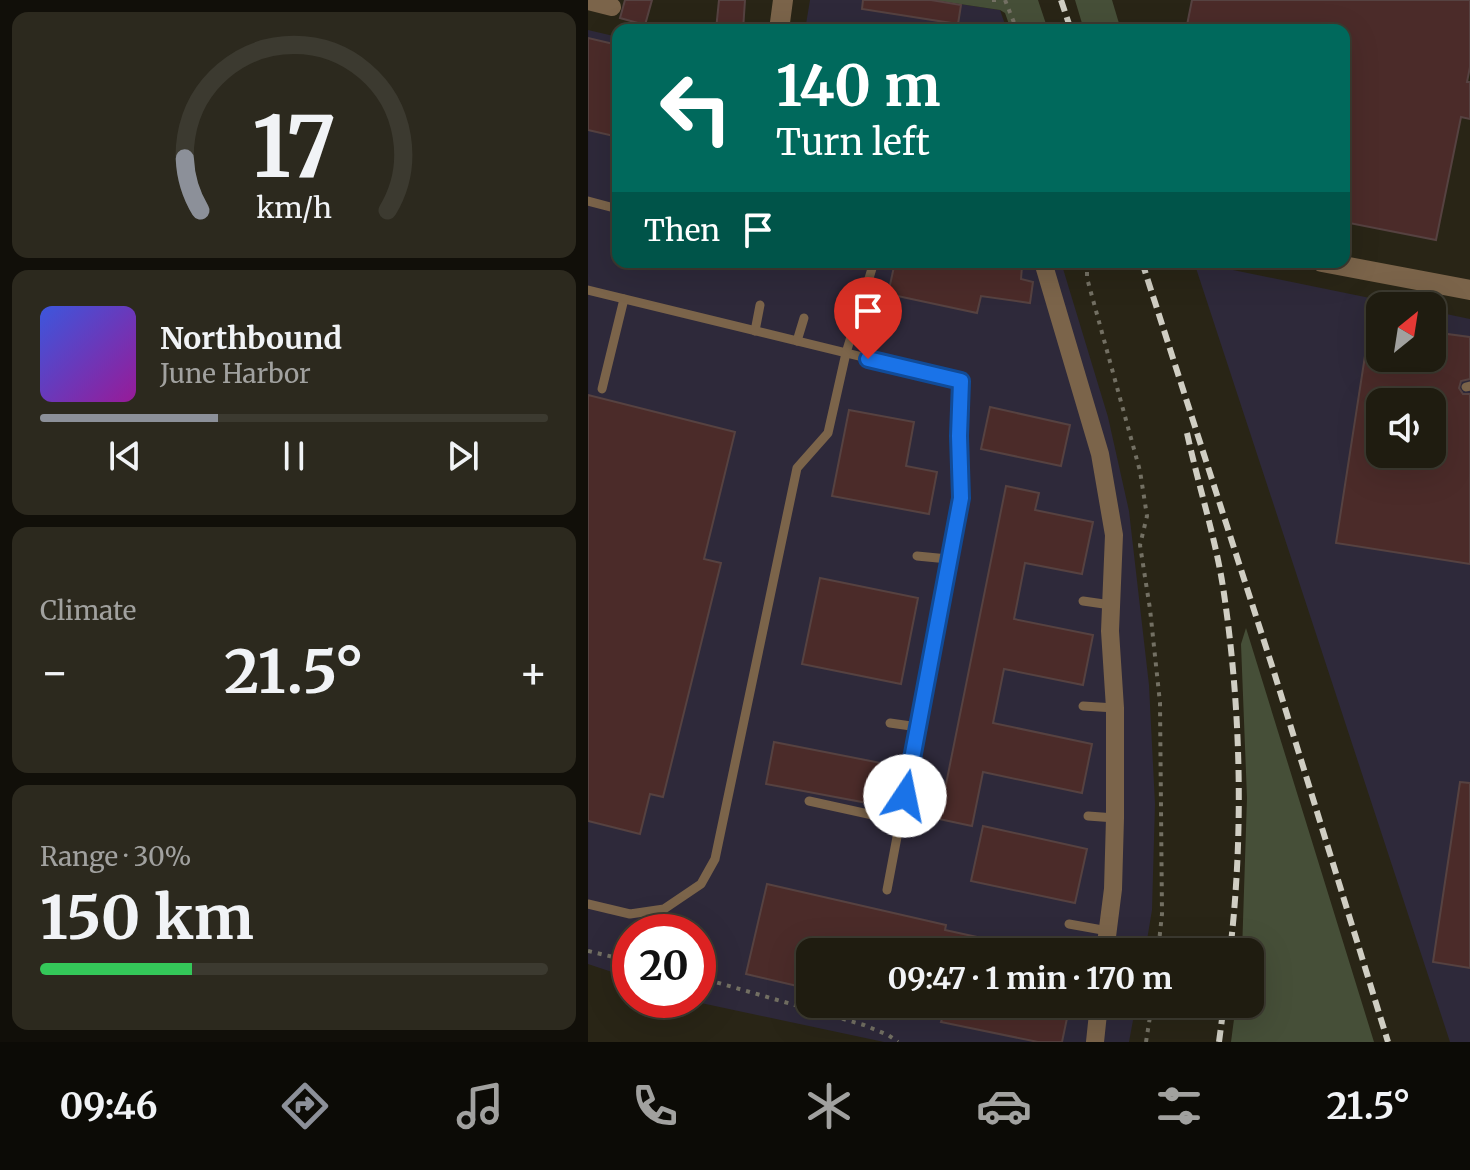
<!DOCTYPE html>
<meta charset="utf-8">
<style>
:root{--surface:#1f1c10;--page:#2c291e;--text:#f1f3f6;--muted:#a1a19f;--line:#3c3a30;--accent:#8c9099}
body{margin:0;font-family:Merriweather,serif;background:var(--page);color:var(--text);height:100vh;display:flex;flex-direction:column;font-size:30px;white-space:nowrap}
*{box-sizing:border-box;margin:0}
p{font-size:26px;color:var(--muted)}
.icon{flex:none;width:44px;height:44px;fill:none;stroke:currentColor;stroke-width:2;stroke-linecap:round;stroke-linejoin:round}
.map{position:relative;flex:1;overflow:hidden}
.panel{display:flex;flex-direction:column;gap:12px;padding:12px;background:#110f09;width:588px}
.panel>*{flex:none}
.guide{position:absolute;left:24px;top:24px;width:738px;height:244px;border-radius:16px;box-shadow:0 8px 32px #0002,0 0 0 2px var(--line);background:#00695c;color:#fff;overflow:hidden}
.needle{width:52px;rotate:30deg}
.buttons{position:absolute;left:778px;top:292px;display:grid;gap:16px}
.buttons a{display:grid;place-items:center;width:80px;height:80px;border-radius:16px;background:var(--surface);box-shadow:0 8px 32px #0002,0 0 0 2px var(--line);font-size:40px}
.speed{position:absolute;left:24px;top:914px;display:flex;gap:16px;font-size:40px;font-weight:700;text-align:center}
.speed>*{display:grid;place-content:center;width:104px;height:104px;border-radius:50%;background:var(--surface);box-shadow:0 8px 32px #0002,0 0 0 2px var(--line);line-height:1}
.speed .limit{border:12px solid #d22;background:#fff;color:#111}
.pin{position:absolute;display:grid;place-items:center;width:68px;height:68px;color:#fff;margin:-82px -34px;border-radius:50% 50% 50% 0;rotate:-45deg;box-shadow:0 0 8px #0007}
.pin .icon{rotate:45deg}
.me{position:absolute;width:88px;margin:-44px;rotate:11deg;stroke-linejoin:round;filter:drop-shadow(0 0 6px #0008)}
.turn{display:flex;align-items:center;gap:28px;height:168px;padding:0 32px;font-size:36px}
.turn .icon{width:104px;height:104px;stroke-width:2.5}
.turn b{display:block;font-size:56px;line-height:68px}
.then{display:flex;align-items:center;height:76px;padding:0 32px;background:#0003;gap:16px;font-size:30px}
.big{font-size:60px;font-weight:700;line-height:1.1}
.panel .tile{flex:1;display:flex;flex-direction:column;justify-content:center;gap:12px;min-width:0;padding:0 28px;border-radius:16px;background:var(--page)}
.panel .dial{align-items:center;gap:0}
.dial svg{height:208px;overflow:visible;fill:none;stroke:var(--line);stroke-width:7;stroke-linecap:round;text-anchor:middle}
.dial text{fill:var(--text);stroke:none}
.song{display:flex;align-items:center;gap:24px}
.cover{width:96px;height:96px;border-radius:12px;background:linear-gradient(135deg,hsl(230 70% 55%),hsl(300 70% 35%))}
.played{height:8px;border-radius:4px;background:linear-gradient(90deg,var(--accent) 35%,var(--line) 35%)}
.keys{display:flex;justify-content:space-around;direction:ltr}
.heat{display:flex;justify-content:space-between;align-items:center;font-size:44px;direction:ltr}
.charge{height:12px;border-radius:6px;background:linear-gradient(90deg,#34c759 30%,var(--line) 0)}
.trip{position:absolute;left:208px;top:938px;width:468px;height:80px;border-radius:16px;background:var(--surface);box-shadow:0 8px 32px #0002,0 0 0 2px var(--line);font-weight:700;line-height:80px;text-align:center}
.tabs{display:flex;height:128px;justify-content:space-around;align-items:center;background:#0c0b06;color:var(--muted)}
.tabs .icon{width:56px;height:56px}
.tabs .active{color:var(--accent)}
.tabs b{font-size:36px;color:var(--text)}
main{display:flex;flex:1;min-height:0}
.map>svg:first-child{display:block}
.industrial{fill:#2e293a;fill-rule:evenodd}
.green{fill:#464f38}
.building{fill:#4b2b29;stroke:#564241;stroke-width:2;fill-rule:evenodd}
.lines{fill:none;stroke-linecap:round;stroke-linejoin:round}
.path{stroke:#737063;stroke-width:4;stroke-dasharray:4 6;stroke-linecap:butt}
.service{stroke:#7b644a;stroke-width:9}
.minor{stroke:#7b644a;stroke-width:18}
.tertiary{stroke:#7b644a;stroke-width:20}
.rail{stroke:#d0cec3;stroke-width:6;stroke-dasharray:12 6;stroke-linecap:butt}
.route-casing{stroke:#114b97;stroke-width:20}
.route{stroke:#1a73e8;stroke-width:14}
</style>
<main>
<section class="panel">
<div class="tile dial"><svg viewBox="0 0 100 80">
<path d="M14 69A42 42 0 1 1 86 69"/>
<path d="M14 69A42 42 0 0 1 8 49" stroke="#8c9099"/>
<text x="50" y="56" font-size="32" font-weight="700">17</text>
<text x="50" y="72" font-size="11">km/h</text>
</svg></div>
<div class="tile">
<div class="song"><i class="cover"></i><div><b>Northbound</b><p>June Harbor</p></div></div>
<div class="played"></div>
<div class="keys"><svg class="icon" aria-label="previous" viewBox="0 0 24 24"><path d="M18 5L8 12l10 7zM5 5v14"/></svg><svg class="icon" aria-label="pause" viewBox="0 0 24 24"><path d="M8 5v14M16 5v14"/></svg><svg class="icon" aria-label="next" viewBox="0 0 24 24"><path d="M6 5l10 7-10 7zM19 5v14"/></svg></div>
</div>
<div class="tile"><p>Climate</p>
<div class="heat"><a>−</a><b class="big">21.5°</b><a>+</a></div>
</div>
<div class="tile"><p>Range · 30%</p><b class="big">150 km</b><div class="charge"></div></div>
</section>
<div class="map">
<svg width="882" height="1042" viewBox="0 0 882 1042">
<rect width="100%" height="100%" fill="#292516"/>
<g class="industrial">
<path d="M222,0H345L412,10L419,30H217Z"/>
<path d="M0,30L30,37V262H473L520,417L541,511L561,685L567,804L564,910L557,952H222V1004H548L541,1042H296L113,1003L104,1000H110V932H42V978L0,964Z"/>
<path d="M606,262L821,306H792V358H844V311L882,319V1042H862ZM792,402H844V454H792Z"/>
</g>
<g class="green">
<path d="M345,0H450L460,30H423L417,13L412,10Z"/>
<path d="M487,0H524L533,30H496Z"/>
<path d="M658,628L786,1042H643L648,1004H662V952H654L659,798L653,644Z"/>
</g>
<g class="building">
<path d="M37,0H64L57,25L32,18Z"/>
<path d="M131,0H157L155,30H128Z"/>
<path d="M275,0H343L373,5L370,24L274,9Z"/>
<path d="M604,0H882V67L879,82H882V119L873,117L848,240L756,222V30H598Z"/>
<path d="M0,38L30,45V137L0,130Z"/>
<path d="M307,262H428L434,266L433,279L445,282L442,303L393,296L389,313L300,294Z"/>
<path d="M783,317L792,318V358H844V332L882,337V379L873,381L871,388L875,394H882V564L748,543ZM792,402H844V454H792Z"/>
<path d="M0,395L147,432L116,559L133,563L75,797L62,794L52,834L0,821Z"/>
<path d="M402,407L482,425L473,466L393,449Z"/>
<path d="M261,410L326,422L318,466L349,472L341,514L244,496Z"/>
<path d="M418,486L451,493L447,510L505,522L494,574L437,563L426,619L505,635L495,685L416,669L405,723L504,744L494,793L395,772L384,826L351,819Z"/>
<path d="M232,578L330,598L313,684L214,664Z"/>
<path d="M186,742L298,764L290,805L178,784Z"/>
<path d="M872,782L882,783V968L845,962Z"/>
<path d="M395,826L499,849L487,903L383,881Z"/>
<path d="M179,884L358,925L357,930L426,945L425,952H222V989L158,974Z"/>
<path d="M316,1004H482L474,1042H450L353,1022L354,1019L315,1011Z"/>
</g>
<g class="lines">
<g class="path">
<path d="M404,0H410"/>
<path d="M417,0L429,30"/>
<path d="M499,262V278L552,471L559,516L552,545L562,609L572,703L574,914L570,952"/>
<path d="M0,951L42,961"/>
<path d="M110,977L276,1025L300,1035L310,1042"/>
<path d="M558,1042L564,1004"/>
</g>
<g class="service">
<path d="M0,201L30,209"/>
<path d="M0,290L373,381L371,436L373,498L299,890"/>
<path d="M167,331L172,305"/>
<path d="M209,341L216,318"/>
<path d="M878,387L882,386"/>
<path d="M14,389L36,299"/>
<path d="M329,556L360,559"/>
<path d="M495,601L523,605"/>
<path d="M495,706L527,708"/>
<path d="M302,723L330,727"/>
<path d="M221,801L312,821"/>
<path d="M500,816L527,818"/>
<path d="M0,904L42,914L76,909L113,884L127,859L209,468L240,433L258,353L286,262"/>
<path d="M481,924L520,931"/>
</g>
<g class="minor">
<path d="M0,1L24,7"/>
<path d="M455,262L512,454L526,535L522,631L527,708V818L525,889L517,952"/>
<path d="M507,1042L511,1004"/>
</g>
<g class="tertiary">
<path d="M191,30L195,0"/>
<path d="M734,262L882,290"/>
</g>
<g class="rail">
<path d="M473,0L483,30"/>
<path d="M554,262L685,669L800,1042"/>
<path d="M599,433C610,484 627,536 635,587C653,706 656,832 642,952"/>
<path d="M631,1042L636,1004"/>
</g>
</g>
<g class="lines">
<defs>
<path id="route" d="M280,359L373,381L371,436L373,498L317,796"/>
</defs>
<use href="#route" class="route-casing"/>
<use href="#route" class="route"/>
</g>
</svg>
<div class="buttons">
<a><svg class="needle" viewBox="-14 -14 28 28"><path d="M0-13l5 13h-10z" fill="#e53935"/><path d="M0 13l5-13h-10z" fill="#a1a19f"/></svg></a>
<a><svg class="icon" aria-label="sound" viewBox="0 0 24 24"><path d="M4 9h4l5-4v14l-5-4H4zM17 9q2 3 0 6"/></svg></a>
</div>
<div class="speed"><div class="limit">20</div></div>
<div class="pin" style="left:280px;top:359px;background:#d93025"><svg class="icon" aria-label="arrive" viewBox="0 0 24 24"><path d="M6 21V4h12l-3 4 3 4H6"/></svg></div>
<svg class="me" style="left:317px;top:796px" viewBox="-20 -20 40 40"><circle r="19" fill="#fff"/><path d="M0-13L10 11 0 6-10 11z" fill="#1a73e8"/></svg>
<div class="trip">09:47 · 1 min · 170 m</div>
<div class="guide">
<div class="turn"><svg class="icon" aria-label="left" viewBox="0 0 24 24"><path d="M17 20v-9H6M10 6l-5 5 5 5"/></svg><div><b>140 m</b>Turn left</div></div>
<div class="then">Then<svg class="icon" aria-label="arrive" viewBox="0 0 24 24"><path d="M6 21V4h12l-3 4 3 4H6"/></svg></div>
</div>
</div>
</main>
<nav class="tabs">
<b>09:46</b>
<svg class="icon active" aria-label="directions" viewBox="0 0 24 24"><path d="M12 3l9 9-9 9-9-9zM9 14v-3h6M13 9l2 2-2 2"/></svg>
<svg class="icon" aria-label="music" viewBox="0 0 24 24"><path d="M9 18V5l10-2v13"/><circle cx="6" cy="18" r="3"/><circle cx="16" cy="16" r="3"/></svg>
<svg class="icon" aria-label="phone" viewBox="0 0 24 24"><path d="M5 4h4l2 5-3 2q2 4 5 5l2-3 5 2v4C11 20 4 13 5 4z"/></svg>
<svg class="icon" aria-label="climate" viewBox="0 0 24 24"><path d="M12 3v18M4 7l16 10M4 17L20 7"/></svg>
<svg class="icon" aria-label="car" viewBox="0 0 24 24"><path d="M5 17H2v-5l4-1 3-4h7l3 4 3 1v5h-3M9 17h6M6 11h13"/><circle cx="7" cy="17" r="2"/><circle cx="17" cy="17" r="2"/></svg>
<svg class="icon" aria-label="filters" viewBox="0 0 24 24"><path d="M4 7h16M4 17h16"/><circle cx="9" cy="7" r="2"/><circle cx="15" cy="17" r="2"/></svg>
<b>21.5°</b>
</nav>
